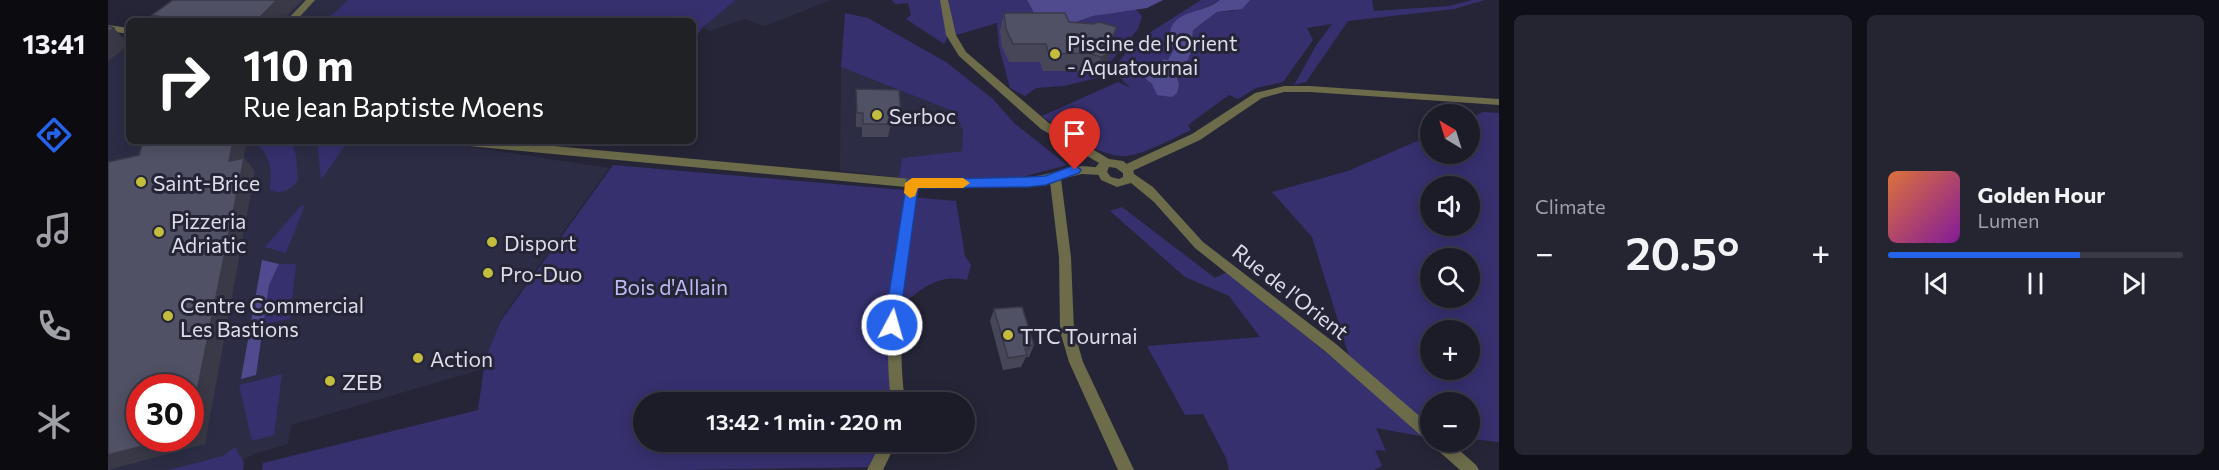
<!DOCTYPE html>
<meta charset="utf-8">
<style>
:root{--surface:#1c1c29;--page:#252531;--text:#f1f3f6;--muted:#a0a1a8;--line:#3a3a46;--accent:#2563eb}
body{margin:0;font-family:Commissioner,sans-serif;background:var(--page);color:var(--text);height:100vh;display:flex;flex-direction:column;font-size:22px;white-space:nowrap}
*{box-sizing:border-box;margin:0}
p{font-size:20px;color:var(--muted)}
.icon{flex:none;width:33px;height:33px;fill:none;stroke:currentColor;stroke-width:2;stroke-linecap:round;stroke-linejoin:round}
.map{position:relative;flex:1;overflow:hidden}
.drawer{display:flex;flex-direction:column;gap:15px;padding:15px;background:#0f0f17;width:720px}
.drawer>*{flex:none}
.hud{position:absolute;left:18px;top:18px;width:570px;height:126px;border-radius:9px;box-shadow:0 3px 15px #0003,0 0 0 2px var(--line);background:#202124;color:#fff;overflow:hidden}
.needle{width:39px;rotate:322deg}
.buttons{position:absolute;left:1312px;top:104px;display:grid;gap:12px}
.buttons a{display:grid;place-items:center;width:60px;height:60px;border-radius:50%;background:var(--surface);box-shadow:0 3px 15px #0003,0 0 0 2px var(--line);font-size:30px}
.speed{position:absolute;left:18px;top:374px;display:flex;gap:12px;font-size:30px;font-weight:700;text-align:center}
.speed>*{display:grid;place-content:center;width:78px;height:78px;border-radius:50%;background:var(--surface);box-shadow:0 3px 15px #0003,0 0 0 2px var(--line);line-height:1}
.speed .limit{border:9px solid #d22;background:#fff;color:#111}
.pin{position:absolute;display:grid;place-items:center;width:51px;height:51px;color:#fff;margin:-62px -26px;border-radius:50% 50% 50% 0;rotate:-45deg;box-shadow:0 0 6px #0007}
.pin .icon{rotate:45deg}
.me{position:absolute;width:66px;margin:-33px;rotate:6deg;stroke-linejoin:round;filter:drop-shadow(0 0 4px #0008)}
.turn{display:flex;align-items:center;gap:21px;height:126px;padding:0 18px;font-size:27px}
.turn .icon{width:78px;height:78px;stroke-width:2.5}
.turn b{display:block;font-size:42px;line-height:51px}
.big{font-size:45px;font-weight:600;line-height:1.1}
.drawer .tile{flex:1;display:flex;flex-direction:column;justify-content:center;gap:9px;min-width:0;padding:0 21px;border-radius:9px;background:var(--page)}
.song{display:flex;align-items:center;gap:18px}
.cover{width:72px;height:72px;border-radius:9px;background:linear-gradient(135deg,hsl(20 70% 55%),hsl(290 70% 35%))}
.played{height:6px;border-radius:3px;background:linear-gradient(90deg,var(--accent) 65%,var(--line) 65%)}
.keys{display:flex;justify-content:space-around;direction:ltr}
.heat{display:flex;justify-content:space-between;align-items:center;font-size:33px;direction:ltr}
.drawer .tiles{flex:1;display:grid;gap:15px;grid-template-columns:repeat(2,1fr)}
.trip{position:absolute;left:525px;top:392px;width:342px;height:60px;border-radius:30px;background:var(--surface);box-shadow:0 3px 15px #0003,0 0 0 2px var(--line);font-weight:600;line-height:60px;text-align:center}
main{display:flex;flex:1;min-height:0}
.menu{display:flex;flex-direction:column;width:108px;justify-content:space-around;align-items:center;background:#0b0b10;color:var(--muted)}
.menu .icon{width:42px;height:42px}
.menu .current{color:var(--accent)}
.menu b{font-size:27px;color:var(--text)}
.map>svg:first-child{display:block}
.built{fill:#2c2c45;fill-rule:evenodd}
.green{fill:#36306e;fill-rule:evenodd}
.water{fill:#4f4b8e}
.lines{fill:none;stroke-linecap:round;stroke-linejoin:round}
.minor{fill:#6c6b4a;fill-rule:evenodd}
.tertiary{fill:#6c6b4a;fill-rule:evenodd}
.wall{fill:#464658}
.shaded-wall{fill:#393947}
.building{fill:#515166;stroke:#393947;stroke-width:1.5}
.route{fill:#2563eb;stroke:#184099;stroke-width:1.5}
.slow{fill:#f59e0b}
.poi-dot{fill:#c3bd3e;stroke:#252537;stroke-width:2}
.labels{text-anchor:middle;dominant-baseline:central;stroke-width:6;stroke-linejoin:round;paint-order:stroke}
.poi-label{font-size:21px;fill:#dcdde9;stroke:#252537;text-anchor:start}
.park-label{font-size:21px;fill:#b9baf4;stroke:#252537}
.street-label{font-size:21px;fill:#dcdde9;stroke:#252537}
</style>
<main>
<nav class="menu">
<b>13:41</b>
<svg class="icon current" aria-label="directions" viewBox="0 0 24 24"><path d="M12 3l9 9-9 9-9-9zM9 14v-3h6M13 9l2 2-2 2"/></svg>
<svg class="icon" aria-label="music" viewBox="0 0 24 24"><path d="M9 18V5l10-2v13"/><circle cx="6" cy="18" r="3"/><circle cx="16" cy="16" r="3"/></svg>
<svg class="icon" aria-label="phone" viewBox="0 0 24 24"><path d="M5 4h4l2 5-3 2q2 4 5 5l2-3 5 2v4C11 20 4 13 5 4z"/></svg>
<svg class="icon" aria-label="climate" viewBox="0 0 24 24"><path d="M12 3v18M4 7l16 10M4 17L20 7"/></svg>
</nav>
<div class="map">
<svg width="1391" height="470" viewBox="0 0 1391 470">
<rect width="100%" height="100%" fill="#252537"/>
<g class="built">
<path d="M64,0H240L217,21H38Z"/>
<path d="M628,0H723L657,26L637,19L601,31L594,28Z"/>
<path d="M0,34L18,37L21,35V141H324L501,168L392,320L375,369L183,425L180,444L145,454L134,461L135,470H0ZM32,387H82V438H32Z"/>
<path d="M733,67L847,112L855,131L854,151L794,158L791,178L732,170Z"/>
</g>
<g class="green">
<path d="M240,0H628L594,28L585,42V21H576L577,18L525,16L513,21H217Z"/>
<path d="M784,0H834L839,39L836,44L798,19L803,15L800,3L787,4Z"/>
<path d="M840,0H919L927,15L965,23L985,16L1026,8L1034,16L1030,29L989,78L956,86L928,88L917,96L902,88L891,47L889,23L845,36Z"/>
<path d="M1093,0H1112L1089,12L1060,60L1056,59L1033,75L1044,84L1071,85L1068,73L1084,49L1085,30L1109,12L1125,11L1140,0H1264L1266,11L1341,6L1364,0H1377L1346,9L1240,21L1198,82L1186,85L1209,44L1224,24L1199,28L1205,40L1175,82L1148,88L1130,99L1121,95L1080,125L1083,130C1063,139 1040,153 1018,156C994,158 953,130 934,116L1010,82L1023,88L1015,81L1008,65L1027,42Z"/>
<path d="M737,13L760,18L838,62L885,99L906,123L959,165L907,179L791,178L794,158L854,151L855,131L847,112L733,67Z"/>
<path d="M1375,112L1391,113V442L1362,439V402H1323V430L1241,356L1204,237L1164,192L1240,171L1323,135V153H1362V118ZM1323,186H1362V225H1323ZM1323,258H1362V297H1323ZM1323,330H1362V369H1323Z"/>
<path d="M147,141H183L188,155L190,180C184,190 173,195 162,190C164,167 163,158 147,141Z"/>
<path d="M209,141H240L213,180Z"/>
<path d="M505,165L796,190L798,194L803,197L848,201L857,256L863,265L859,280C829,274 815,288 793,306L794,402H536V441H784L768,467L572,470H154L155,463L370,410L377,360L392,322Z"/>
<path d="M197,205L178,253L157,247L193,206Z"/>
<path d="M1014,207L1107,278L1119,272L1323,438L1268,428L1278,451L1267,450L1274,466L1266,470H1121L1118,458L1095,414L1077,415L1039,346L1152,337L1121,296L1077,277L1002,211Z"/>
<path d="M171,264H188L182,319L155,324L161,285Z"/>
<path d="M174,374L166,435L144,441L131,385Z"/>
<path d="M127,447L136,463L135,470H61L115,456Z"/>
</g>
<g class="water">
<path d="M919,0H1055L1039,8L985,16L965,23L927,15Z"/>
<path d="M1112,0H1142L1134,9L1109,12L1085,30C1084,45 1083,66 1068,73L1071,85L1069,93L1064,97L1049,95L1044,84L1033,75L1032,71L1049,65L1056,59L1060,60L1066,49C1060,40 1060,25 1071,18C1081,11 1097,11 1112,0Z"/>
<path d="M154,260L171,264L161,285L148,375L133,379Z"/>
</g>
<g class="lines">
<g class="minor">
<path d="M198,0H207L188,21H178Z"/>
<path d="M0,25L21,28V34L0,31Z"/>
<path d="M1176,86H1202L1391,99V105L1202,92H1176L1154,98L1092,140L1022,172L1018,173L1012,169L1014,166L1084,134L1147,93Z"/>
<path d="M345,141H391L804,179L920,178L974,166L996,168L998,171L992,175L974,174L953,179L963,257L966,331L975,362L1026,470H1010L961,362L952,331L951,257L942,182L920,186L809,187C799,262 787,326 797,402H783C774,326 787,261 798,187L350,145Z"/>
<path d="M774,441H789L775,470H759Z"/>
</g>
<path class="tertiary" d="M832,0H840L848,35L858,52L941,123L1001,159L1015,161L1025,169L1026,174L1045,187L1095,242L1228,344L1323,426V441H1341L1368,465L1371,470H1352L1325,446L1323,442L1318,440L1218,352L1087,248L1046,202L1023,183L1009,187L993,180L987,168L991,163L933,129L851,56L838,35ZM1001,167L1008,168L1015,173V177L1011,179L1003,177L999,172Z"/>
</g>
<g class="wall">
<path d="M65,0H194L173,21H49L44,15Z"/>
<path d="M896,13L961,22L1001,48L1003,53L996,71L987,75L974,71H935L932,62H901L894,47L892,31Z"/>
<path d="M748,89L793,114L791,127H782L780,137H754V127H748Z"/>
<path d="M886,309L926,345L921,357H918L913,367L895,370L882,321Z"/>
</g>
<g class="shaded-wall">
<path d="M169,0H194L173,21H148Z"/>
<path d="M1009,27L1002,44L996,56L1003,53L996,71L987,75L993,57Z"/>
<path d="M6,28L21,45L0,61V32Z"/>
<path d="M125,141H139L132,174L121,161Z"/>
<path d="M136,158L147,171L97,444L0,470V455L65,438H82V426Z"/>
</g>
<g class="building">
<path d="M65,0H169L148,21H75L44,15Z"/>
<path d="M896,13H957L961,22L985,24L991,22L1009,27L1000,45L1003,53L993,57L980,53L941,54L938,44H905L898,29Z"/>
<path d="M0,26L6,28L0,32Z"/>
<path d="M748,89L791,90L793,114H781L782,124H755V113H749Z"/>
<path d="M35,141H125L121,161L136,158L82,426V387H32V438H65L0,455V162L31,155Z"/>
<path d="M914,307L926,345L920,346L921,349H917L919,355L900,358L886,309Z"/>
</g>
<path class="route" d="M967,165L973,170L971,173L938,185L920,187L810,188L791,325L789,330L784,331L779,330L776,325L799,180L920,177L937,176Z"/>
<path class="slow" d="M804,178H855L862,183L855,188H810L807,196L802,198L796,193L797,183Z"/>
<g class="poi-dot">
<circle cx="947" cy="54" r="6"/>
<circle cx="769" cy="115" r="6"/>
<circle cx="33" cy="182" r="6"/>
<circle cx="51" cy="232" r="6"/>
<circle cx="384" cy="242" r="6"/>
<circle cx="380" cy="273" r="6"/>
<circle cx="60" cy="316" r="6"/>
<circle cx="900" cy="335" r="6"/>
<circle cx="310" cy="358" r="6"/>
<circle cx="222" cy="381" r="6"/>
</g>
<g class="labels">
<g class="poi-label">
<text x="959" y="42">Piscine de l'Orient<tspan x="959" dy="24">- Aquatournai</tspan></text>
<text x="781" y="115">Serboc</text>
<text x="45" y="182">Saint-Brice</text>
<text x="63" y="220">Pizzeria<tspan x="63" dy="24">Adriatic</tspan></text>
<text x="396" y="242">Disport</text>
<text x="392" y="273">Pro-Duo</text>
<text x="72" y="304">Centre Commercial<tspan x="72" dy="24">Les Bastions</tspan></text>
<text x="912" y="335">TTC Tournai</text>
<text x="322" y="358">Action</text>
<text x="234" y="381">ZEB</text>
</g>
<g class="park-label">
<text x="563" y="286">Bois d'Allain</text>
</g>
<g class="street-label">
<text transform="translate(1183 291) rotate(38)">Rue de l'Orient</text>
</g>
</g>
</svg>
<div class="buttons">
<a><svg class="needle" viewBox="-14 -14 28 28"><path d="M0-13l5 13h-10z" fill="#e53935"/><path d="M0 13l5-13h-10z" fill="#a0a1a8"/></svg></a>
<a><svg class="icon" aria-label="sound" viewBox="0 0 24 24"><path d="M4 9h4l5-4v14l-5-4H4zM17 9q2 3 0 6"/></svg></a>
<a><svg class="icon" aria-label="search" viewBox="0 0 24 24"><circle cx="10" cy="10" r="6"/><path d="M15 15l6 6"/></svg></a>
<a>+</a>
<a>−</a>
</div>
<div class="speed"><div class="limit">30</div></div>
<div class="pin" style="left:967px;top:170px;background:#d93025"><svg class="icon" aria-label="arrive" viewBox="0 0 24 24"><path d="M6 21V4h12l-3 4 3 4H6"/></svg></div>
<svg class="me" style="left:784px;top:325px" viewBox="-20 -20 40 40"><circle r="17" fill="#2563eb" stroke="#fff" stroke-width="3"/><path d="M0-11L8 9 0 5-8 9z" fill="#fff"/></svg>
<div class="trip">13:42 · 1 min · 220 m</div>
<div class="hud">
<div class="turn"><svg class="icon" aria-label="right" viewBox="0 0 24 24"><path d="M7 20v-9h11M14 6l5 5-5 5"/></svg><div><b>110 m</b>Rue Jean Baptiste Moens</div></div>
</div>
</div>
<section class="drawer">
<div class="tiles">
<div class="tile"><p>Climate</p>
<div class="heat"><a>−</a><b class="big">20.5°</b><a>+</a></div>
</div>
<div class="tile">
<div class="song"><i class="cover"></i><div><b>Golden Hour</b><p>Lumen</p></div></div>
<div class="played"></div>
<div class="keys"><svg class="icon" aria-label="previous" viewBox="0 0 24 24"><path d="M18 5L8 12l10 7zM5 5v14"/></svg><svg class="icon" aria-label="pause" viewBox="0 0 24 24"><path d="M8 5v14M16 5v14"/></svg><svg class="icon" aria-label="next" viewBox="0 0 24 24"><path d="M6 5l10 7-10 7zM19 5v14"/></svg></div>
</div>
</div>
</section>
</main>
